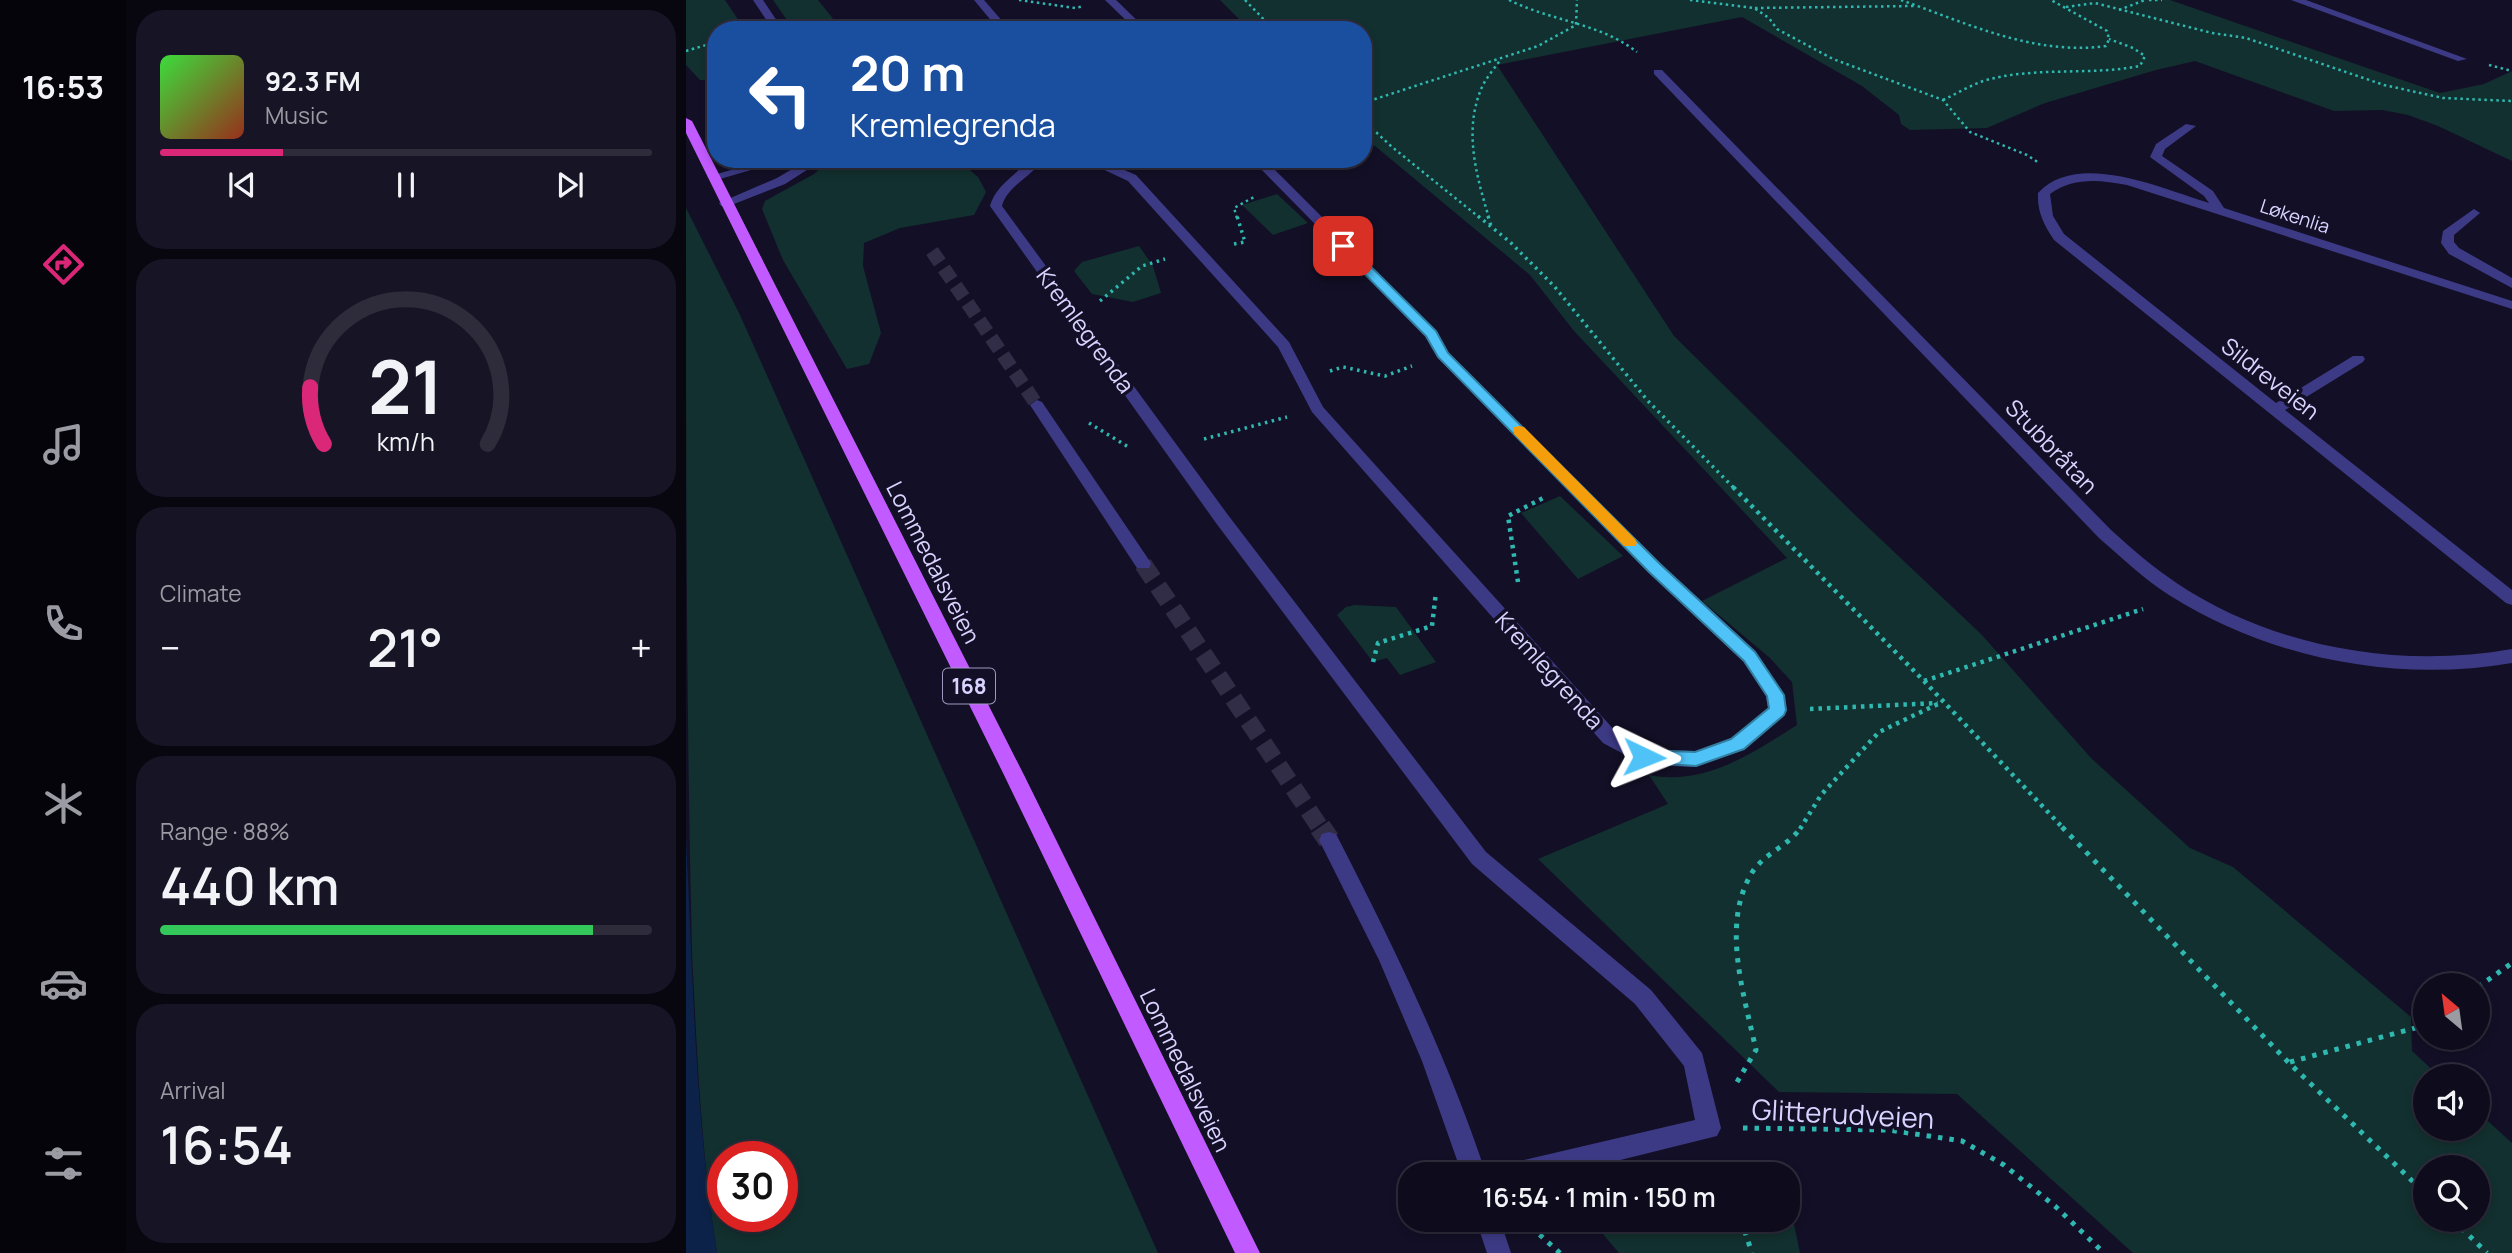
<!DOCTYPE html>
<meta charset="utf-8">
<style>
:root{--surface:#0e0b1c;--page:#171425;--text:#f1f3f6;--muted:#9b9ba3;--line:#2e2b3b;--accent:#db2777}
body{margin:0;font-family:Manrope,sans-serif;background:var(--page);color:var(--text);height:100vh;display:flex;flex-direction:column;font-size:26px;white-space:nowrap}
*{box-sizing:border-box;margin:0}
p{font-size:23px;color:var(--muted)}
.icon{flex:none;width:38px;height:38px;fill:none;stroke:currentColor;stroke-width:2;stroke-linecap:round;stroke-linejoin:round}
.map{position:relative;flex:1;overflow:hidden}
.details{display:flex;flex-direction:column;gap:10px;padding:10px;background:#08060f;width:560px}
.details>*{flex:none}
.hud{position:absolute;left:21px;top:21px;width:665px;height:147px;border-radius:28px;box-shadow:0 4px 10px #0003,0 0 0 2px var(--line);background:#1a4fa0;color:#fff;overflow:hidden}
.needle{width:46px;rotate:331deg}
.fabs{position:absolute;left:1727px;top:973px;display:grid;gap:14px}
.fabs a{display:grid;place-items:center;width:77px;height:77px;border-radius:50%;background:var(--surface);box-shadow:0 4px 10px #0003,0 0 0 2px var(--line);font-size:35px}
.speed{position:absolute;left:21px;top:1141px;display:flex;gap:14px;font-size:35px;font-weight:700;text-align:center}
.speed>*{display:grid;place-content:center;width:91px;height:91px;border-radius:50%;background:var(--surface);box-shadow:0 4px 10px #0003,0 0 0 2px var(--line);line-height:1}
.speed .limit{border:10px solid #d22;background:#fff;color:#111}
.pin{position:absolute;display:grid;place-items:center;width:60px;height:60px;color:#fff;margin:-30px;border-radius:14px;box-shadow:0 4px 10px #0006}
.me{position:absolute;width:77px;margin:-38px;rotate:92deg;stroke-linejoin:round;filter:drop-shadow(0 0 5px #0008)}
.turn{display:flex;align-items:center;gap:24px;height:147px;padding:0 28px;font-size:32px}
.turn .icon{width:91px;height:91px;stroke-width:2.5}
.turn b{display:block;font-size:49px;line-height:60px}
.big{font-size:52px;font-weight:600;line-height:1.1}
.details .tile{flex:1;display:flex;flex-direction:column;justify-content:center;gap:10px;min-width:0;padding:0 24px;border-radius:28px;background:var(--page)}
.details .dial{align-items:center;gap:0}
.dial svg{height:182px;overflow:visible;fill:none;stroke:var(--line);stroke-width:7;stroke-linecap:round;text-anchor:middle}
.dial text{fill:var(--text);stroke:none}
.song{display:flex;align-items:center;gap:21px}
.cover{width:84px;height:84px;border-radius:10px;background:linear-gradient(135deg,hsl(120 70% 55%),hsl(10 70% 35%))}
.played{height:7px;border-radius:4px;background:linear-gradient(90deg,var(--accent) 25%,var(--line) 25%)}
.keys{display:flex;justify-content:space-around;direction:ltr}
.heat{display:flex;justify-content:space-between;align-items:center;font-size:38px;direction:ltr}
.charge{height:10px;border-radius:5px;background:linear-gradient(90deg,#34c759 88%,var(--line) 0)}
.trip{position:absolute;left:712px;top:1162px;width:402px;height:70px;border-radius:28px;background:var(--surface);box-shadow:0 4px 10px #0003,0 0 0 2px var(--line);font-weight:600;line-height:70px;text-align:center}
main{display:flex;flex:1;min-height:0}
.menu{display:flex;flex-direction:column;width:126px;justify-content:space-around;align-items:center;background:#06040b;color:var(--muted)}
.menu .icon{width:49px;height:49px}
.menu .on{color:var(--accent)}
.menu b{font-size:32px;color:var(--text)}
.map>svg:first-child{display:block}
.green{fill:#12302f;fill-rule:evenodd}
.water{fill:#0c2248}
.lines{fill:none;stroke-linecap:round;stroke-linejoin:round}
.minor-tunnel-far2{stroke:#312d47;stroke-width:14;stroke-dasharray:14 7;stroke-linecap:butt}
.minor-tunnel-far1{stroke:#312d47;stroke-width:18;stroke-dasharray:18 9;stroke-linecap:butt}
.minor-tunnel{stroke:#312d47;stroke-width:22;stroke-dasharray:22 11;stroke-linecap:butt}
.path-far3{stroke:#2fb8b0;stroke-width:2.5;stroke-dasharray:2.5 3.5;stroke-linecap:butt}
.path-far2{stroke:#2fb8b0;stroke-width:3.5;stroke-dasharray:2.5 4.5;stroke-linecap:butt}
.path-far1{stroke:#2fb8b0;stroke-width:4.5;stroke-dasharray:3.5 5;stroke-linecap:butt}
.path{stroke:#2fb8b0;stroke-width:5;stroke-dasharray:4.5 7;stroke-linecap:butt}
.minor{fill:#3d3a85;fill-rule:evenodd}
.major{fill:#c25bff;fill-rule:evenodd}
.route{fill:#4fc3f7;stroke:#337fa1;stroke-width:2}
.slow{fill:#f59e0b}
.labels{text-anchor:middle;dominant-baseline:central;stroke-width:7;stroke-linejoin:round;paint-order:stroke}
.far-street-label{font-size:19px;fill:#d9d4ff;stroke:#130f26}
.shield{fill:#130f26;stroke:#9e99be;stroke-width:2}
.shield-label{font-size:21px;font-weight:bold;fill:#d9d4ff}
.street-label{font-size:23px;fill:#d9d4ff;stroke:#130f26}
.near-street-label{font-size:28px;fill:#d9d4ff;stroke:#130f26}
</style>
<main>
<nav class="menu">
<b>16:53</b>
<svg class="icon on" aria-label="directions" viewBox="0 0 24 24"><path d="M12 3l9 9-9 9-9-9zM9 14v-3h6M13 9l2 2-2 2"/></svg>
<svg class="icon" aria-label="music" viewBox="0 0 24 24"><path d="M9 18V5l10-2v13"/><circle cx="6" cy="18" r="3"/><circle cx="16" cy="16" r="3"/></svg>
<svg class="icon" aria-label="phone" viewBox="0 0 24 24"><path d="M5 4h4l2 5-3 2q2 4 5 5l2-3 5 2v4C11 20 4 13 5 4z"/></svg>
<svg class="icon" aria-label="climate" viewBox="0 0 24 24"><path d="M12 3v18M4 7l16 10M4 17L20 7"/></svg>
<svg class="icon" aria-label="car" viewBox="0 0 24 24"><path d="M5 17H2v-5l4-1 3-4h7l3 4 3 1v5h-3M9 17h6M6 11h13"/><circle cx="7" cy="17" r="2"/><circle cx="17" cy="17" r="2"/></svg>
<svg class="icon" aria-label="filters" viewBox="0 0 24 24"><path d="M4 7h16M4 17h16"/><circle cx="9" cy="7" r="2"/><circle cx="15" cy="17" r="2"/></svg>
</nav>
<section class="details">
<div class="tile">
<div class="song"><i class="cover"></i><div><b>92.3 FM</b><p>Music</p></div></div>
<div class="played"></div>
<div class="keys"><svg class="icon" aria-label="previous" viewBox="0 0 24 24"><path d="M18 5L8 12l10 7zM5 5v14"/></svg><svg class="icon" aria-label="pause" viewBox="0 0 24 24"><path d="M8 5v14M16 5v14"/></svg><svg class="icon" aria-label="next" viewBox="0 0 24 24"><path d="M6 5l10 7-10 7zM19 5v14"/></svg></div>
</div>
<div class="tile dial"><svg viewBox="0 0 100 80">
<path d="M14 69A42 42 0 1 1 86 69"/>
<path d="M14 69A42 42 0 0 1 8 44" stroke="#db2777"/>
<text x="50" y="56" font-size="32" font-weight="700">21</text>
<text x="50" y="72" font-size="11">km/h</text>
</svg></div>
<div class="tile"><p>Climate</p>
<div class="heat"><a>−</a><b class="big">21°</b><a>+</a></div>
</div>
<div class="tile"><p>Range · 88%</p><b class="big">440 km</b><div class="charge"></div></div>
<div class="tile"><p>Arrival</p><b class="big">16:54</b></div>
</section>
<div class="map">
<svg width="1826" height="1253" viewBox="0 0 1826 1253">
<rect width="100%" height="100%" fill="#130f26"/>
<g class="green">
<path d="M0,0H39L59,30H30V80H14L0,65Z"/>
<path d="M87,0H132L156,30H108Z"/>
<path d="M534,0H1484L1754,93L1798,84L1826,71V161L1752,126L1722,115L1696,110L1648,111L1509,61L1470,70L1359,103L1301,128L1224,130L1215,124L1213,115L1176,86L1056,17L811,65L988,336L1167,513L1296,635L1405,758L1504,848L1547,867L1725,1017L1726,1051L1753,1076H1740V1129H1792V1112L1826,1143V1253H1447L1271,1094L1093,1092L852,859L982,804L963,775C1019,786 1065,754 1111,725L1106,682L1084,658L1016,601L1101,558L888,331L844,275L677,136V30H564ZM1740,1167H1792V1220H1740Z"/>
<path d="M145,159H271L292,177L300,192L288,215L214,228L178,243L177,266L195,333L183,364L161,369L97,260L76,209L79,201L128,174Z"/>
<path d="M591,194L622,223L587,235L556,205Z"/>
<path d="M0,208L54,315L472,1253H31C15,1153 11,1054 6,953C0,705 0,456 0,208ZM37,1157H96V1216H37Z"/>
<path d="M453,246L467,266L475,293L447,302L406,294L388,271L396,262Z"/>
<path d="M874,496L937,556L892,579L835,513Z"/>
<path d="M669,605L710,607L750,662L714,675L701,658L687,662L651,615L660,607Z"/>
<path d="M1103,1200L1114,1253H933L905,1220H1102Z"/>
</g>
<path class="water" d="M0,837C7,976 9,1116 31,1253H0Z"/>
<g class="lines">
<path class="minor-tunnel-far2" d="M246,251L351,405"/>
<path class="minor-tunnel-far1" d="M457,564L635,829"/>
<path class="minor-tunnel" d="M634,827L643,840"/>
<g class="path-far3">
<path d="M333,0L389,8L398,6"/>
<path d="M559,0L588,30"/>
<path d="M823,0C865,21 914,23 951,52"/>
<path d="M1004,0L1068,8L1083,18L1091,29L1147,59L1257,100L1284,132L1341,155L1353,163"/>
<path d="M1215,0C1280,23 1349,56 1420,46L1423,39L1421,31L1365,0"/>
<path d="M1463,0H1476"/>
<path d="M1380,7L1409,3L1526,33L1560,38L1698,85L1757,98L1826,101"/>
<path d="M1069,8L1228,6"/>
<path d="M1433,10L1459,0"/>
<path d="M0,51L30,42"/>
<path d="M1803,65L1826,71"/>
<path d="M1257,100C1270,94 1283,86 1297,81C1347,66 1402,76 1454,66L1459,56L1447,48L1423,39"/>
<path d="M677,103L852,46L890,25L891,0"/>
<path d="M677,120L706,147L794,218"/>
<path d="M551,218L548,208L568,197"/>
<path d="M803,218C791,178 778,133 794,92C798,80 808,69 815,59"/>
</g>
<g class="path-far2">
<path d="M792,216L824,242L868,286L962,401L1049,489"/>
<path d="M802,216L805,226"/>
<path d="M548,244L559,242L551,216"/>
<path d="M414,301L456,266L479,259"/>
<path d="M644,371L657,367L699,376L726,366"/>
<path d="M403,423L444,448"/>
<path d="M518,439L601,417"/>
</g>
<g class="path-far1">
<path d="M1047,487L1238,681L1378,829"/>
<path d="M832,582L822,516L857,498"/>
<path d="M687,662L692,643L746,626L750,592"/>
<path d="M1238,681L1457,609"/>
<path d="M1124,709L1252,703"/>
<path d="M1114,829L1135,795L1193,732L1256,702"/>
</g>
<g class="path">
<path d="M1376,827L1603,1063L1740,1194"/>
<path d="M1792,987L1826,963"/>
<path d="M1604,1062L1740,1025"/>
<path d="M1051,1082L1070,1050C1058,994 1034,923 1067,871C1079,853 1104,845 1115,827"/>
<path d="M1057,1128L1203,1130L1276,1141L1318,1165L1370,1207L1418,1253"/>
<path d="M1035,1162L1039,1174"/>
<path d="M1055,1220L1066,1253"/>
<path d="M1767,1220L1801,1253"/>
<path d="M845,1227L874,1253"/>
</g>
<g class="minor">
<path d="M67,0H77L97,30H87Z"/>
<path d="M288,0H298L324,30H313Z"/>
<path d="M419,0H430L461,30H450Z"/>
<path d="M1605,0H1620L1781,59L1772,61Z"/>
<path d="M968,70H976L1425,530C1446,549 1468,568 1492,584C1589,648 1713,669 1826,649V663C1710,683 1584,659 1483,595C1458,579 1436,558 1413,538L968,74Z"/>
<path d="M1500,124L1510,126L1479,149L1476,156L1527,191L1538,208L1826,301V309L1441,185C1413,180 1388,177 1364,194L1367,216L1378,234L1590,403L1667,356H1677L1679,359L1677,362L1599,410L1826,590V605L1820,603L1368,240C1358,225 1351,212 1352,193C1392,150 1476,189 1523,203L1518,196L1464,157L1470,144Z"/>
<path d="M82,159H103L27,181L21,177Z"/>
<path d="M123,159H138L99,184L43,206H35L33,203L91,178Z"/>
<path d="M344,159H413L450,175L603,342L637,407L931,733L961,750L1010,751L1045,739L1082,708L1080,696L1057,661L963,572L752,358L739,336L565,159H578L750,331L763,353L975,564L1069,651L1095,690L1101,710L1059,749L1010,767L958,765L917,743L626,412L592,347L442,181L410,166L353,165C341,178 320,189 316,206L542,515L800,852L965,990L1016,1053L1035,1128L1031,1136L878,1174H817L821,1166L829,1162L1009,1120L998,1066L949,1004L786,864L530,523L304,206C309,186 330,175 344,159Z"/>
<path d="M1788,209L1794,213L1768,235V242L1773,248L1826,278V288L1763,254L1755,243L1757,231Z"/>
<path d="M351,400L356,402L463,560L465,564L463,568H451L344,405Z"/>
<path d="M643,832L650,834C707,945 761,1056 800,1174H776L736,1061L693,960L633,840L636,834Z"/>
<path d="M790,1220H814L825,1253H801Z"/>
</g>
<path class="major" d="M0,118L6,121L338,775L574,1253H549L318,775L0,133Z"/>
</g>
<path class="route" d="M653,243H661L750,331L762,353L974,564L1069,652L1098,695L1100,710L1098,715L1058,749L1010,766L952,762L949,757L952,752L958,750L1009,752L1045,739L1083,708L1081,696L1058,661L963,572L752,357L740,336L653,248Z"/>
<path class="slow" d="M833,426L838,427L949,539L951,543L949,546H938L828,434V427Z"/>
<g class="labels">
<g class="far-street-label">
<text transform="translate(1609 216) rotate(18)">Løkenlia</text>
</g>
<rect class="shield" x="257" y="668.5" width="52" height="35" rx="5"/>
<g class="shield-label">
<text x="283" y="686">168</text>
</g>
<g class="street-label">
<text transform="translate(400 330) rotate(54)">Kremlegrenda</text>
<text transform="translate(1585 378) rotate(38)">Sildreveien</text>
<text transform="translate(1366 446) rotate(46)">Stubbråtan</text>
<text transform="translate(248 562) rotate(63)">Lommedalsveien</text>
<text transform="translate(864 670) rotate(48)">Kremlegrenda</text>
<text transform="translate(500 1070) rotate(64)">Lommedalsveien</text>
</g>
<g class="near-street-label">
<text transform="translate(1157 1113) rotate(3)">Glitterudveien</text>
</g>
</g>
</svg>
<div class="fabs">
<a><svg class="needle" viewBox="-14 -14 28 28"><path d="M0-13l5 13h-10z" fill="#e53935"/><path d="M0 13l5-13h-10z" fill="#9b9ba3"/></svg></a>
<a><svg class="icon" aria-label="sound" viewBox="0 0 24 24"><path d="M4 9h4l5-4v14l-5-4H4zM17 9q2 3 0 6"/></svg></a>
<a><svg class="icon" aria-label="search" viewBox="0 0 24 24"><circle cx="10" cy="10" r="6"/><path d="M15 15l6 6"/></svg></a>
</div>
<div class="speed"><div class="limit">30</div></div>
<div class="pin" style="left:657px;top:246px;background:#d93025"><svg class="icon" aria-label="arrive" viewBox="0 0 24 24"><path d="M6 21V4h12l-3 4 3 4H6"/></svg></div>
<svg class="me" style="left:958px;top:757px" viewBox="-20 -20 40 40"><path d="M0-17L14 15 0 8-14 15z" fill="#4fc3f7" stroke="#fff" stroke-width="4"/></svg>
<div class="trip">16:54 · 1 min · 150 m</div>
<div class="hud">
<div class="turn"><svg class="icon" aria-label="left" viewBox="0 0 24 24"><path d="M17 20v-9H6M10 6l-5 5 5 5"/></svg><div><b>20 m</b>Kremlegrenda</div></div>
</div>
</div>
</main>
